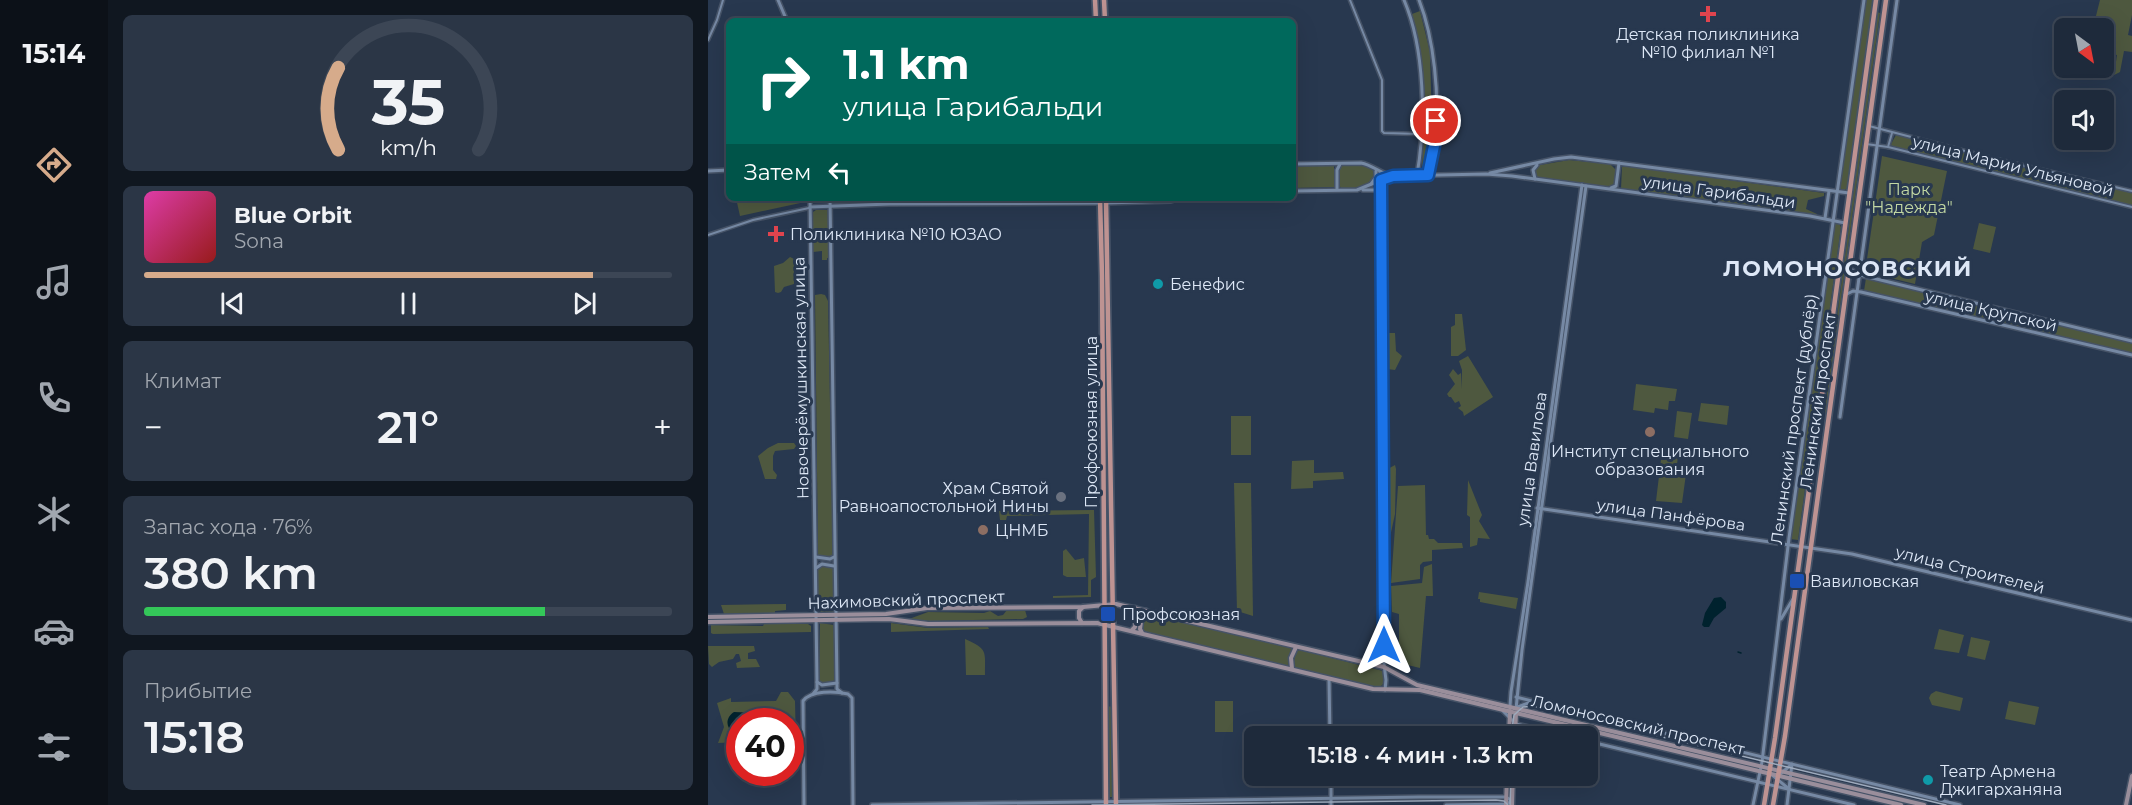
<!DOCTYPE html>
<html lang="ru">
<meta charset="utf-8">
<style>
:root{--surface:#1e2a3b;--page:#2b3646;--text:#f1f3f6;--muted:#a1a7af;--line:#3c4655;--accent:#d6ab8b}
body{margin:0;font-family:Montserrat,sans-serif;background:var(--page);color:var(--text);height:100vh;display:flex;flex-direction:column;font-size:22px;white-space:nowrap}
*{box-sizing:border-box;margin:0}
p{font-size:20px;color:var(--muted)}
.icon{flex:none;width:33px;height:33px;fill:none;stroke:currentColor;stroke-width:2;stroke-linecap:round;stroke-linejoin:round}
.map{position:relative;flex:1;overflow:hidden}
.details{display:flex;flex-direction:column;gap:15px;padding:15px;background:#101720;width:600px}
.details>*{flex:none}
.top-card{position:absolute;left:18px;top:18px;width:570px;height:183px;border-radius:9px;box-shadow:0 6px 24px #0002,0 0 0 2px var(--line);background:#00695c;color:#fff;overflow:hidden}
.needle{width:39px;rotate:148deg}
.tools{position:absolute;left:1346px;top:18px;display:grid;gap:12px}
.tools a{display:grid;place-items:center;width:60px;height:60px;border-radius:9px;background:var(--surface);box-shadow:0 6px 24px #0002,0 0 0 2px var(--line);font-size:30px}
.speed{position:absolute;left:18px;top:708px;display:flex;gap:12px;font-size:30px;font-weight:700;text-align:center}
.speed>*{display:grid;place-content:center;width:78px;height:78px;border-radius:50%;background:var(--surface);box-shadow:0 6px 24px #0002,0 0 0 2px var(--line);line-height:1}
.speed .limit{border:9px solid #d22;background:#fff;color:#111}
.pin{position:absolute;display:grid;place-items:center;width:51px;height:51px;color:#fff;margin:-26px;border:3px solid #fff;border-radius:50%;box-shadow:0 2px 6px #0007}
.me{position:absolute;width:66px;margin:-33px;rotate:0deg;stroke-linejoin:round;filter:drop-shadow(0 0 4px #0008)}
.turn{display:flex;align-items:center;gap:21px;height:126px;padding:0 18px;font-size:27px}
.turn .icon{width:78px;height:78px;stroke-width:2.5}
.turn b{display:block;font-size:42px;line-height:51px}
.then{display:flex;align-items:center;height:57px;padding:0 18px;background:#0003;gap:12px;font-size:22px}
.big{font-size:45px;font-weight:600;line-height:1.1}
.details .widget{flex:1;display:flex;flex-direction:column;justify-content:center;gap:9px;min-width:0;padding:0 21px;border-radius:9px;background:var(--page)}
.details .dial{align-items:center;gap:0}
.dial svg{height:156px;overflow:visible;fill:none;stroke:var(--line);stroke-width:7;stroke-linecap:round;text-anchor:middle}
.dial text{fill:var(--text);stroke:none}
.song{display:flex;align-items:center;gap:18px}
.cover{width:72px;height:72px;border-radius:9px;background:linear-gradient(135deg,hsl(320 70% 55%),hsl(0 70% 35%))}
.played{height:6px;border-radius:3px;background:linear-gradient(90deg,var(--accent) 85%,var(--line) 85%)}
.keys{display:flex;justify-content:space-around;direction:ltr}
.heat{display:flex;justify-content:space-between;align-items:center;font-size:33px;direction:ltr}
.charge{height:9px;border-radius:4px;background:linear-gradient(90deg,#34c759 76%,var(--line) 0)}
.trip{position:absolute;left:536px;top:726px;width:354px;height:60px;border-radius:9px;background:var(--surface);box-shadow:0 6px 24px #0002,0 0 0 2px var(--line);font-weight:600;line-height:60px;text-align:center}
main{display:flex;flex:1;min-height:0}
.tabs{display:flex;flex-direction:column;width:108px;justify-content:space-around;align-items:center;background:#0c1118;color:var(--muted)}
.tabs .icon{width:42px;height:42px}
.tabs .active{color:var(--accent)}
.tabs b{font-size:27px;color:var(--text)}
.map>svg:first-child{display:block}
.green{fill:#4e583f}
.water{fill:#00222e}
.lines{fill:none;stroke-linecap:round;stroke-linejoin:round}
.stream{stroke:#00222e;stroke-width:1.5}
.minor-casing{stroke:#465367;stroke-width:5}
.tertiary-casing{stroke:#465367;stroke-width:6}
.secondary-casing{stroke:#465367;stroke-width:7}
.primary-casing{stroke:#465367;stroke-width:8}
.minor{stroke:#7689a4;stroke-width:2}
.tertiary{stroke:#7689a4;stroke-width:3}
.secondary{stroke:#9a8e9b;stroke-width:4}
.primary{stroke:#be9392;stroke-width:4.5}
.tram{stroke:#9fabbd;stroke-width:1.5}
.route-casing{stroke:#114b97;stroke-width:15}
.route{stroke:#1a73e8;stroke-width:10}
.health-dot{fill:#e0444e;stroke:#28384f;stroke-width:2}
.culture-dot{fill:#0f9aa8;stroke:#28384f;stroke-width:2}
.education-dot{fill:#8d6e63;stroke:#28384f;stroke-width:2}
.worship-dot{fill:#6b7280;stroke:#28384f;stroke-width:2}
.transit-dot{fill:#1a4fb4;stroke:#28384f;stroke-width:2}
.labels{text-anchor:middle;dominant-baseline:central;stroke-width:6;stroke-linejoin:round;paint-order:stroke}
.poi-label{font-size:16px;fill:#dee8f7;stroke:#28384f;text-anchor:start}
.street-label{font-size:16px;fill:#dee8f7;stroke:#28384f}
.park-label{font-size:16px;fill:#c3d8a3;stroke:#28384f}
.district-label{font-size:22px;font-weight:bold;letter-spacing:1.5px;fill:#dee8f7;stroke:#28384f}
</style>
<main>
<nav class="tabs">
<b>15:14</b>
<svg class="icon active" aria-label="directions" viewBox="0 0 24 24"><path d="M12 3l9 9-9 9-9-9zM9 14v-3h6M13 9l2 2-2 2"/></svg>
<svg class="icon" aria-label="music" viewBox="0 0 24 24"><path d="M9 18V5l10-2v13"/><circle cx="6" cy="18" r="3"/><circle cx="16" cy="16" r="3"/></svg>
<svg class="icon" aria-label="phone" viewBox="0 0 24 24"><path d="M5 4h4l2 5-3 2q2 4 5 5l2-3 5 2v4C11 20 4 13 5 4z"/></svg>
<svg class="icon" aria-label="climate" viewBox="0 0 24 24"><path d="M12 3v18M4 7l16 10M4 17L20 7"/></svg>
<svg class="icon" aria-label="car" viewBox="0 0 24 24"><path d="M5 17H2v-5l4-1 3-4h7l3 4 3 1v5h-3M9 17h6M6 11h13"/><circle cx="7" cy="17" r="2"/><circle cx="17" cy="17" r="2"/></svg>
<svg class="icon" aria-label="filters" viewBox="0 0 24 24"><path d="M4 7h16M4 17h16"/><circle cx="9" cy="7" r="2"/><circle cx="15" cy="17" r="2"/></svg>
</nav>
<section class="details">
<div class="widget dial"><svg viewBox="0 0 100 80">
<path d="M14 69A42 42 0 1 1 86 69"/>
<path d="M14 69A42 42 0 0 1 14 27" stroke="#d6ab8b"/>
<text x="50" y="56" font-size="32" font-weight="700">35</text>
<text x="50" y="72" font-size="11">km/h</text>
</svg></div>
<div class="widget">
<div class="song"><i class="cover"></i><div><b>Blue Orbit</b><p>Sona</p></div></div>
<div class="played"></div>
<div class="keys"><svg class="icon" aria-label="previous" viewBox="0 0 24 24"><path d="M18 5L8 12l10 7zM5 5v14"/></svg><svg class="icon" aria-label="pause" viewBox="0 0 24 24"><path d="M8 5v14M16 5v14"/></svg><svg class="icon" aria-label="next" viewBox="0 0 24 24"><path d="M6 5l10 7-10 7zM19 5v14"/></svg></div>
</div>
<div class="widget"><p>Климат</p>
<div class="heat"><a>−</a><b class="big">21°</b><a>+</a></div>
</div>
<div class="widget"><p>Запас хода · 76%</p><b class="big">380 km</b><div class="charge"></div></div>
<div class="widget"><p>Прибытие</p><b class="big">15:18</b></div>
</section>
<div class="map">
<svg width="1424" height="805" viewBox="0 0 1424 805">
<rect width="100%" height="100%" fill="#28384f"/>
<g class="green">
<path d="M1157,0H1165L1139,188L1136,191L1131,189Z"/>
<path d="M1392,0H1424V15L1420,35L1424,36V52L1416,51L1412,72L1406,75L1409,55L1395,53V28H1385Z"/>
<path d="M712,11L722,52L724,128L717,166L714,168L716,104L711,42L704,14Z"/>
<path d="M1169,12L1172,13L1117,417V408Z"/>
<path d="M1188,135L1424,192V206L1184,148L1183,144Z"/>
<path d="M1174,156L1239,171L1226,235L1214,242L1207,284L1174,276L1171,270L1158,266Z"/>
<path d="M861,160L902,164L908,170L907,183L901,187L829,178L826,173L827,168L832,165Z"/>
<path d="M626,165V187L585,188V166Z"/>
<path d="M635,165H658L666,170L667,176C658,188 648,189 633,188L631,185V169Z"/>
<path d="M917,166L1116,193V196L1100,200L1098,209L1109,214V216L913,189L914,167Z"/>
<path d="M28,198H97V202L32,216Z"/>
<path d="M108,210H120L122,258H119V260H114V251L105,252V212Z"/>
<path d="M1130,222L1133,227L1090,540L1082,539L1126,224Z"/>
<path d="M1271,223L1288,227L1282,253L1265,249Z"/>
<path d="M82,257L86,259V284L76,287L73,292L70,293L67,292L66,266L75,263Z"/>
<path d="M1158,278L1424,342V354L1156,291Z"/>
<path d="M113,294L117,295L120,301L125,555L122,558L111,557L110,555L107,295Z"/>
<path d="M747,314H754L758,350L750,356H743V327L747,325Z"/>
<path d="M678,333H687L688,351L694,356L687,370L679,369Z"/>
<path d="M760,356L785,397L756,416L755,412L750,408L753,406L751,401L747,403L743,397H741L739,394L747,384L741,375L745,369L750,375L753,373L754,389V370L751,361Z"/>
<path d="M928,384L969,389L967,401H961L960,410L947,408L946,413L925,410Z"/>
<path d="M993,403L1021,406L1019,425L990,421Z"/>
<path d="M969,411L984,413L980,439L966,437Z"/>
<rect x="523" y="416" width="20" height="39"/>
<path d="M70,443H86L88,446L86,449L67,451L65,456V470L69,475L68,479H57L50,456L60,448Z"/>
<path d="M954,451L968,453L970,456L968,473L978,474L974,503L948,501Z"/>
<path d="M606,460V473L635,472L636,479L605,481V488L583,489L584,461Z"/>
<path d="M687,465L688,469L687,514L682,537L679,536L678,470Z"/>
<path d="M760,480L774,515L771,521L782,539L770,538L769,545L762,547V517L759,515Z"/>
<path d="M526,483H543L545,616L529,611Z"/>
<path d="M717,485L718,535H720L721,539H726L730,543H754L755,548L724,550V561L715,562L712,565V579L683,583L690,486Z"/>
<path d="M386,510L388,577L383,580V597L345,598V596L380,595L381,514L299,516L298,520H292L291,511Z"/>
<path d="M358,549L367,560L376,558L378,577H359L355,575V551Z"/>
<path d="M724,564L725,596H718L712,668L683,661V651H691V614L684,612L683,586L714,583L716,567Z"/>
<path d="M115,565L124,566L125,569V612L114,613L110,609V569Z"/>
<path d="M771,592L810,598L808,609L772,602V599H770Z"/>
<path d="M78,604V610L67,611V613L16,614L13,605Z"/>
<path d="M299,610H317L319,617L315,619L222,621L201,619L220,612L276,613L282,611L290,616L295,615Z"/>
<path d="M438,613L584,648L580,666L435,631L436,615Z"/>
<path d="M112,623L126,625L127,679L124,683H114L111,680Z"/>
<path d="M183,623L220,628L280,627L281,629L183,632Z"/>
<path d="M56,624H100L103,626V632L5,634L3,633V625L55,626Z"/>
<path d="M1231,629L1256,635L1251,653L1226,649Z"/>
<path d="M1263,637L1282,641L1277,660L1259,656Z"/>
<path d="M257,639C280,649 277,651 277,675H258Z"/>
<path d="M0,646H46L47,651L40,653V659H48L52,667L29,668L28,663L33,661L31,654H28L25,659L11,662L4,667L1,664Z"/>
<path d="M592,650L675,671L676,683L672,687L665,686L587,668L585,666L588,651Z"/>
<path d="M1228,691L1255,698L1252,711L1224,705L1221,698L1223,694Z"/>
<path d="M73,692H80L87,701L88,748H83L82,722H32L31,742L10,743L16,727L9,703L23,698V702L68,701Z"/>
<rect x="507" y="701" width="18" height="31"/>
<path d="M1301,701L1331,707L1327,725L1297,719Z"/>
<path d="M402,706L405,709L406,797H400L399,709Z"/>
</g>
<g class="water">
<path d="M1013,597L1018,602V608L1006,618L1001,627H996L994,625L997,613L1006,598Z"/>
<path d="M26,712L74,714L77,717L80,721L32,722L31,731L25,732C17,727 18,717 26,712Z"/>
</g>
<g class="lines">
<path class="stream" d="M1030,652L1033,653"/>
<defs>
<g id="minor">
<path d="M642,0L674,80V131L676,133L713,134"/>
<path d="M0,40L9,20L15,0"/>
<path d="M1161,126L1280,157L1424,191"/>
<path d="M1158,144L1180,147L1424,207"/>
<path d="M1180,147L1184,133"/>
<path d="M0,235L45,220L101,208"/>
</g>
<g id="tertiary">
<path d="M70,0L79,21"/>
<path d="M696,0C717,49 718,122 709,175"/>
<path d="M711,0C726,38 732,97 727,138C726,151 721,162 720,175"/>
<path d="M585,164L653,163C665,165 673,174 685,176L778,174L804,176L1102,216L1137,223"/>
<path d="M0,171L21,170"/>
<path d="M672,173L676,664L678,680L677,690"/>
<path d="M782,173L846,159L863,157L1141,193"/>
<path d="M827,179L825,170L829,165"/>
<path d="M663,184L668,177V171"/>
<path d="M903,188L908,186L911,163"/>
<path d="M629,189V170L632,164"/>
<path d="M655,190H668L671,193"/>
<path d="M585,191L649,190L683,176"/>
<path d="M102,198L109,682V689L105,694"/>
<path d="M122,198L129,683V689L134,693"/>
<path d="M398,203L463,201L473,198"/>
<path d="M102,207L181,204L391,203"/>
<path d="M1117,218L1121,191"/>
<path d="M1142,269L1152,275L1424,341"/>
<path d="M1137,295L1145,291L1153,292L1424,355"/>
<path d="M1132,417L1189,0"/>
<path d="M829,508L1144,554L1424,620"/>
<path d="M108,557L122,559L126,557"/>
<path d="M108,568L114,564L126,566"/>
<path d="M1073,619L1085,599"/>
<path d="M621,679L622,736"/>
<path d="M109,682L114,685L129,683"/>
<path d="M808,697L1252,805"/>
<path d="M802,706L803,692L820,582L874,185"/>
<path d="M807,708L823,702"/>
<path d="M808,709L814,650L878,186"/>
<path d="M795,711L808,724L858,736"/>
<path d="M879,741L1146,805"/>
<path d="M1063,774L1081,789"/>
<path d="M1071,775L1083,765"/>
<path d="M96,805L95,701C103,690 127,691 140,694L144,698L145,805"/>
<path d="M164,805L711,797H798L804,801"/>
<path d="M623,805V776"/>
<path d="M738,805L798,804L804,801"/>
<path d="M1045,805L1054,762L1081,538L1156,0"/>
<path d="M1079,805L1084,764"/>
</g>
<g id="secondary">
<path d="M0,617L178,614L219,608L375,607L408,604L676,667L709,685L751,695L1216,805"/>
<path d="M0,622L181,619L220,624L389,623L665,689L712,690L1193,805"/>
<path d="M374,623L371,618V611L375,607"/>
<path d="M424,630L427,627L429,613L427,608"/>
<path d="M434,633L432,629L434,614L438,611"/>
<path d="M584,669L583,658L588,647"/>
<path d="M801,736L802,711"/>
<path d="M807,736L808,713"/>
<path d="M798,805L799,776"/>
<path d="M804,805L805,776"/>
<path d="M1418,805L1424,776"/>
</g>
<g id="primary">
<path d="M387,0L388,21"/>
<path d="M396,0L397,21"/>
<path d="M392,198L394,276L398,805"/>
<path d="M398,198L408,805"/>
<path d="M1056,805L1067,738L1168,0"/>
<path d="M1065,805L1077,736L1178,0"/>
</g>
</defs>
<use href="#minor" class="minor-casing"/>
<use href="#tertiary" class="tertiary-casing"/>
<use href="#secondary" class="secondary-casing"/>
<use href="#primary" class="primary-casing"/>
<use href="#minor" class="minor"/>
<use href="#tertiary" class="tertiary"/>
<use href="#secondary" class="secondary"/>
<use href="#primary" class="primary"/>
<g class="tram">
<path d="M803,736L806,715L815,707L825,706L1238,805"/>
<path d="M384,805L788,800L796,801L800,805"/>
<path d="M802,805L803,776"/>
</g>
</g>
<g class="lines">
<defs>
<path id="route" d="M676,645L673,180L685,176L720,175L728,136V121"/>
</defs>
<use href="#route" class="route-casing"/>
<use href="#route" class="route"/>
</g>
<g class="health-dot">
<path d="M997 5h6v6h6v6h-6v6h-6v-6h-6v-6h6z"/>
<path d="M65 225h6v6h6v6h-6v6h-6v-6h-6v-6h6z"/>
</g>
<g class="culture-dot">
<circle cx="450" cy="284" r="6"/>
<circle cx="1220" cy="780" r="6"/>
</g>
<g class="education-dot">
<circle cx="942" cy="432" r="6"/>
<circle cx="275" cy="530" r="6"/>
</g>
<circle class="worship-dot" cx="353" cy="497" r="6"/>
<g class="transit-dot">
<rect x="1081" y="573" width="16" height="16" rx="3"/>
<rect x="392" y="606" width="16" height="16" rx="3"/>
</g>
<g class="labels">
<g class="poi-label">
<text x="1000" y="34" text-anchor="middle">Детская поликлиника<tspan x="1000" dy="18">№10 филиал №1</tspan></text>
<text x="82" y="234">Поликлиника №10 ЮЗАО</text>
<text x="462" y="284">Бенефис</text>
<text x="942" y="451" text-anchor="middle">Институт специального<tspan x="942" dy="18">образования</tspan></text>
<text x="341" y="488" text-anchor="end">Храм Святой<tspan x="341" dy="18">Равноапостольной Нины</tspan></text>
<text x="287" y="530">ЦНМБ</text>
<text x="1102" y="581">Вавиловская</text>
<text x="414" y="614">Профсоюзная</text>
<text x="1232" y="771">Театр Армена<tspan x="1232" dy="18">Джигарханяна</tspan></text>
</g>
<g class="street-label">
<text transform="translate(1305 166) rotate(14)">улица Марии Ульяновой</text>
<text transform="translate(1011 192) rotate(8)">улица Гарибальди</text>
<text transform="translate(1283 311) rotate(13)">улица Крупской</text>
<text transform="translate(93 378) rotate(-91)">Новочерёмушкинская улица</text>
<text transform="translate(1110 401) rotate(-82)">Ленинский проспект</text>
<text transform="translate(1086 419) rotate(-82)">Ленинский проспект (дублёр)</text>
<text transform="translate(383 422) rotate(-90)">Профсоюзная улица</text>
<text transform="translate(824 459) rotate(-82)">улица Вавилова</text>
<text transform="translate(963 515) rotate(8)">улица Панфёрова</text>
<text transform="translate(1262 570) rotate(14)">улица Строителей</text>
<text transform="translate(198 600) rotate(-2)">Нахимовский проспект</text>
<text transform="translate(930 725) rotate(13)">Ломоносовский проспект</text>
</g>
<g class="park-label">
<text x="1201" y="189">Парк<tspan x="1201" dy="18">"Надежда"</tspan></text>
</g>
<g class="district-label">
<text x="1140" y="268">ЛОМОНОСОВСКИЙ</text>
</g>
</g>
</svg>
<div class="tools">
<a><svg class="needle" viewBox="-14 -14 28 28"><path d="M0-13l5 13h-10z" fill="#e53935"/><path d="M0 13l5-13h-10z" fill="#a1a7af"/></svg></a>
<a><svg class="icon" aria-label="sound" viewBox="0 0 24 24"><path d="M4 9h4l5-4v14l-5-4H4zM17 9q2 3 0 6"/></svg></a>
</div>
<div class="speed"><div class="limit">40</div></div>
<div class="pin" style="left:728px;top:121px;background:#d93025"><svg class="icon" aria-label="arrive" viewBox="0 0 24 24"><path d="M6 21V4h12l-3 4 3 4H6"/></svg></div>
<svg class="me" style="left:676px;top:645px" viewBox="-20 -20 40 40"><path d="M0-17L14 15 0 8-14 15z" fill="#1a73e8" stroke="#fff" stroke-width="4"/></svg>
<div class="trip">15:18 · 4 мин · 1.3 km</div>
<div class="top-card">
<div class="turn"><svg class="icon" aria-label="right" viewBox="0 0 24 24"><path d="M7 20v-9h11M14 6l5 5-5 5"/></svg><div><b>1.1 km</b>улица Гарибальди</div></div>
<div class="then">Затем<svg class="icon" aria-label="left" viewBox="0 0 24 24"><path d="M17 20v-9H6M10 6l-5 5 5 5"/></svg></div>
</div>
</div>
</main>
